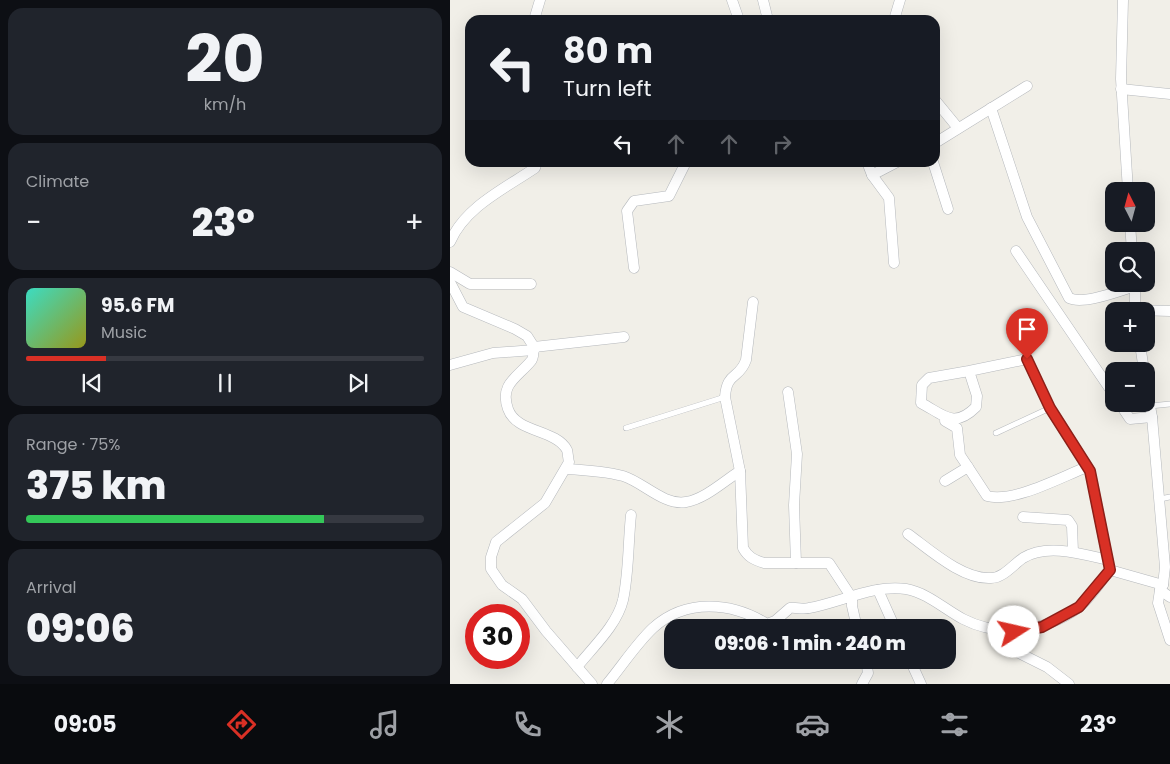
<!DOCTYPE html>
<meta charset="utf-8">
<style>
:root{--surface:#171b24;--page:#20242c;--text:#f1f3f6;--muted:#9ea1a6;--line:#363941;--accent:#d93025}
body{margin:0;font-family:Poppins,sans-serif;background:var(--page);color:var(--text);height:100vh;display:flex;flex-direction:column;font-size:19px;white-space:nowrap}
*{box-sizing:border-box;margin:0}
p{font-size:16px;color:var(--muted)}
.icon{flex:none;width:28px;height:28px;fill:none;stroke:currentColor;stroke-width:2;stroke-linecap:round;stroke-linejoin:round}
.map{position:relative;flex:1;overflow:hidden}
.sheet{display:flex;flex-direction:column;gap:8px;padding:8px;background:#0d0f14;width:450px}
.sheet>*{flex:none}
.top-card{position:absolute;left:15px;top:15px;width:475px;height:152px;border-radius:15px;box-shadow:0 5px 20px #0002;background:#171b24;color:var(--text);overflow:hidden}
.needle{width:32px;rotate:354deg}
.tools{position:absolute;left:655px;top:182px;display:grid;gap:10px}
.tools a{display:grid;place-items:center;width:50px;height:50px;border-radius:10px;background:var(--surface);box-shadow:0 5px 20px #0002;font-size:25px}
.speed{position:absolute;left:15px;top:604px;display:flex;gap:10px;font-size:25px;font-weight:700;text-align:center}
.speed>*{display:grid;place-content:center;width:65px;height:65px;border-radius:50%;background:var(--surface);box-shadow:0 5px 20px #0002;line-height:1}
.speed .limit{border:8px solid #d22;background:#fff;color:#111}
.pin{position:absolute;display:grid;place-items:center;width:42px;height:42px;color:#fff;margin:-51px -21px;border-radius:50% 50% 50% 0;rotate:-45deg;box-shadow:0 0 5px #0007}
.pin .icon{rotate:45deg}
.me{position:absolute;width:55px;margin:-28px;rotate:80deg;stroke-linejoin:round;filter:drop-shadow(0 0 4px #0008)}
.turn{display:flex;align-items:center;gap:18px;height:105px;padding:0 15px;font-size:22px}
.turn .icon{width:65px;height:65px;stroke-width:2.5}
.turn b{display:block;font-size:35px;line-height:42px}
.lanes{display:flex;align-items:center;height:48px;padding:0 15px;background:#0003;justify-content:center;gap:25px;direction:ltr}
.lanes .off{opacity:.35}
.big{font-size:38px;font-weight:800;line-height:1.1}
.sheet .widget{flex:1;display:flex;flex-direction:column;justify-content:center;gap:8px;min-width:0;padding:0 18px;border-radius:15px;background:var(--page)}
.sheet .dial{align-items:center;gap:0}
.dial b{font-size:65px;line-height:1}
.song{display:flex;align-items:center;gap:15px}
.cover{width:60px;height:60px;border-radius:8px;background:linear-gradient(135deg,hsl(170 70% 55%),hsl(60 70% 35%))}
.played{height:5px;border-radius:2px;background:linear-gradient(90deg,var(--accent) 20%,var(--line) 20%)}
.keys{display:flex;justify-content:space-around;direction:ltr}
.heat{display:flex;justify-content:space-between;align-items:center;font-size:28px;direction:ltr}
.charge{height:8px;border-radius:4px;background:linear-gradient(90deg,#34c759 75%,var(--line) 0)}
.trip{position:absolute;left:214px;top:619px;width:292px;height:50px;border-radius:15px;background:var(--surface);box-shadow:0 5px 20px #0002;font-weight:800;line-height:50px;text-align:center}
.tabs{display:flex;height:80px;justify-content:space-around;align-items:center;background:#090b0e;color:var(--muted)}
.tabs .icon{width:35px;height:35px}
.tabs .selected{color:var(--accent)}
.tabs b{font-size:22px;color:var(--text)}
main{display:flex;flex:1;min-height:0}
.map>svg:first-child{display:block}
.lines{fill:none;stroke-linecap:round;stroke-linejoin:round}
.lane-casing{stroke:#b5b8bc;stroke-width:6}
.street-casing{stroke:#b5b8bc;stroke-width:11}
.lane{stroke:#fff;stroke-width:5}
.street{stroke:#fff;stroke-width:10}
.route-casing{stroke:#8d1f18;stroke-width:12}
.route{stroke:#d93025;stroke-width:9}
</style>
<main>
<section class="sheet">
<div class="widget dial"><b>20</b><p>km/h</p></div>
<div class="widget"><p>Climate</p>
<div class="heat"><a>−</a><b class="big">23°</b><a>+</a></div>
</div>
<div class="widget">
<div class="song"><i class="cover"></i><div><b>95.6 FM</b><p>Music</p></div></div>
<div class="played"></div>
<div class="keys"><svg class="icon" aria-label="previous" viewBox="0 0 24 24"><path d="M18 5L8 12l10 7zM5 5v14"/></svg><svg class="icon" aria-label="pause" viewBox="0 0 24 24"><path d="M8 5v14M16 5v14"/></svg><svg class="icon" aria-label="next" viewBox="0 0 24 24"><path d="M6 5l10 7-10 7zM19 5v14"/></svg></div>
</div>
<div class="widget"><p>Range · 75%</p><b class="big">375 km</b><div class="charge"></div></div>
<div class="widget"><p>Arrival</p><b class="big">09:06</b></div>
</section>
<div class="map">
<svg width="720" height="684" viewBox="0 0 720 684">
<rect width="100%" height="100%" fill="#f1efe8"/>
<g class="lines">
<defs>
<g id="lane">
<path d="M700,406L720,404"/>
<path d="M176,428L275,397"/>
<path d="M546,433L600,408"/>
<path d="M710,499L720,497"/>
</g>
<g id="street">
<path d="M282,0L289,20"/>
<path d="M313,0L318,20"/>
<path d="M673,0L671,79L678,191"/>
<path d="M84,20L90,0"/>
<path d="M444,20L450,0"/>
<path d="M671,89L720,94"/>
<path d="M485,100L508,128"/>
<path d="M541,108L577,217L619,298C633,305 669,291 685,286"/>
<path d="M485,143L577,86"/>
<path d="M417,162L422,175L439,198L444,263"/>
<path d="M483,162L498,209"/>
<path d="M422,175L447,162"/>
<path d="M680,224L682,251"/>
<path d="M0,242C15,207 54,189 85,168L87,162"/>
<path d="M566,251L664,395"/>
<path d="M184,268L177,211L184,201L219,196L236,162"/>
<path d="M0,272L20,284H81"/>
<path d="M0,282L13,307L65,329L77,336L84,347C83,352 84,358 81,361C68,377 49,384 58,409C66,433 106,429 117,450C118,453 118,459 119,462L95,503L46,542L41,557V569L52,585L72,599L96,631L142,684"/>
<path d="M685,284V311"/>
<path d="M303,302L296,360C289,380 277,371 275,397L290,471L293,548C298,557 304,560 314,563H379L402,598V606L407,628"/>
<path d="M685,310L720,311"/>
<path d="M690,344L694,371"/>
<path d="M84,347L174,337"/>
<path d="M0,365L43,353L84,350"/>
<path d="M519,371L479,378L472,385L471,403C494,415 504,429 526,407L527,396L519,371L577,359L600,408L640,471L660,570"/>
<path d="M696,383L702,417L715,567L713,585L710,590L720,597"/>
<path d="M338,392L347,454L344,505L346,563"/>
<path d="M670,404L680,419L702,417"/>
<path d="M495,421L507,428L510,455L518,467"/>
<path d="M116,469C135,470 154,471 173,476C193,482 214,506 236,502C255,499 274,481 290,471"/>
<path d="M495,481L518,467L537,496C564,503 611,477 637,467"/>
<path d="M573,517L618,520L622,526L623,552"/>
<path d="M458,534C480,550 513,580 541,578C553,578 563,565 573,558C597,543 632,554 658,560"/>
<path d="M660,570L713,585"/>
<path d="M428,590L445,628"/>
<path d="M710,590L708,603L720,640"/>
<path d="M564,632L566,647L571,654L597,667L619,684"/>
<path d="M460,660L471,684"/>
<path d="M127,667C143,647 167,625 173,600C179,572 178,543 181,515"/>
<path d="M157,684C172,666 186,644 203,628C236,598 282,602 317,624L325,621L340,608C346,607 352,610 359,608C389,603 424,584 456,589C478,593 494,609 513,619C550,638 594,632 628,608C640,599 650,582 660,570"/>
<path d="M412,684L418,673L416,660"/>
</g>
</defs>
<use href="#lane" class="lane-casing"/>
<use href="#street" class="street-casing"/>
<use href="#lane" class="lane"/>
<use href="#street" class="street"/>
</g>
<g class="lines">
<defs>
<path id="route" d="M564,632L592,627L629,607L660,570L640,471L600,408L577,359"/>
</defs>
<use href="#route" class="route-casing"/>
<use href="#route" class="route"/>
</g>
</svg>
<div class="tools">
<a><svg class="needle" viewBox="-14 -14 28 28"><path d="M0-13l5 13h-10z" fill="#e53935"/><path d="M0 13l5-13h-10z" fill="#9ea1a6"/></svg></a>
<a><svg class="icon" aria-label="search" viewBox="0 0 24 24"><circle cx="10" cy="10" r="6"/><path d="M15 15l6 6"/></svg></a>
<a>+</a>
<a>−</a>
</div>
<div class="speed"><div class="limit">30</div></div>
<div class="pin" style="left:577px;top:359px;background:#d93025"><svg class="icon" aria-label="arrive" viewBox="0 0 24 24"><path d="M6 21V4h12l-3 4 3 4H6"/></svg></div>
<svg class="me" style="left:564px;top:632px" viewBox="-20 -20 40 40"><circle r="19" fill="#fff"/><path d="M0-13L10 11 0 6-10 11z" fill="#d93025"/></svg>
<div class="trip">09:06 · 1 min · 240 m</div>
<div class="top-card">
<div class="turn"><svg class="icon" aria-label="left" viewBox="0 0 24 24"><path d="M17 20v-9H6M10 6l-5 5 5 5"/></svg><div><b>80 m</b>Turn left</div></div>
<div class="lanes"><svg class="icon" aria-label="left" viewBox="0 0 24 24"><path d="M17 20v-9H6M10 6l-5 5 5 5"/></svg><svg class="icon off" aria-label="ahead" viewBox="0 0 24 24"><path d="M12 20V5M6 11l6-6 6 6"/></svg><svg class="icon off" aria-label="ahead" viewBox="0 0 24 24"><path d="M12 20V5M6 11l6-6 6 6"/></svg><svg class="icon off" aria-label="right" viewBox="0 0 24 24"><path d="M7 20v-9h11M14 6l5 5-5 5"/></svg></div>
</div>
</div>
</main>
<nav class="tabs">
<b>09:05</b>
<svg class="icon selected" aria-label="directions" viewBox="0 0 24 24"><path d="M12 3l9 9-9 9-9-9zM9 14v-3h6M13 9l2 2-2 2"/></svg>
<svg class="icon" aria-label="music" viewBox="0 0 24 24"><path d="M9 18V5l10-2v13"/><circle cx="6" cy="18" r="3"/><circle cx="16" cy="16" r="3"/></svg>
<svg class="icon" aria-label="phone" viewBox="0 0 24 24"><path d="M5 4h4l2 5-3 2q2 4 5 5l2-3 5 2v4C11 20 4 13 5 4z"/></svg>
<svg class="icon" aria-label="climate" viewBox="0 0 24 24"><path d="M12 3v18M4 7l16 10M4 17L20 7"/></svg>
<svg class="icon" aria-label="car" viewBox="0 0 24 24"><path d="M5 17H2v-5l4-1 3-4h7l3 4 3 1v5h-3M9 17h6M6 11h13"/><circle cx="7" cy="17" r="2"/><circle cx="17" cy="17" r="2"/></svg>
<svg class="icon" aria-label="filters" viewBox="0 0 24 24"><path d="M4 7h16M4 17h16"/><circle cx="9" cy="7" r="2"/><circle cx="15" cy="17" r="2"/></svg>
<b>23°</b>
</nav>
